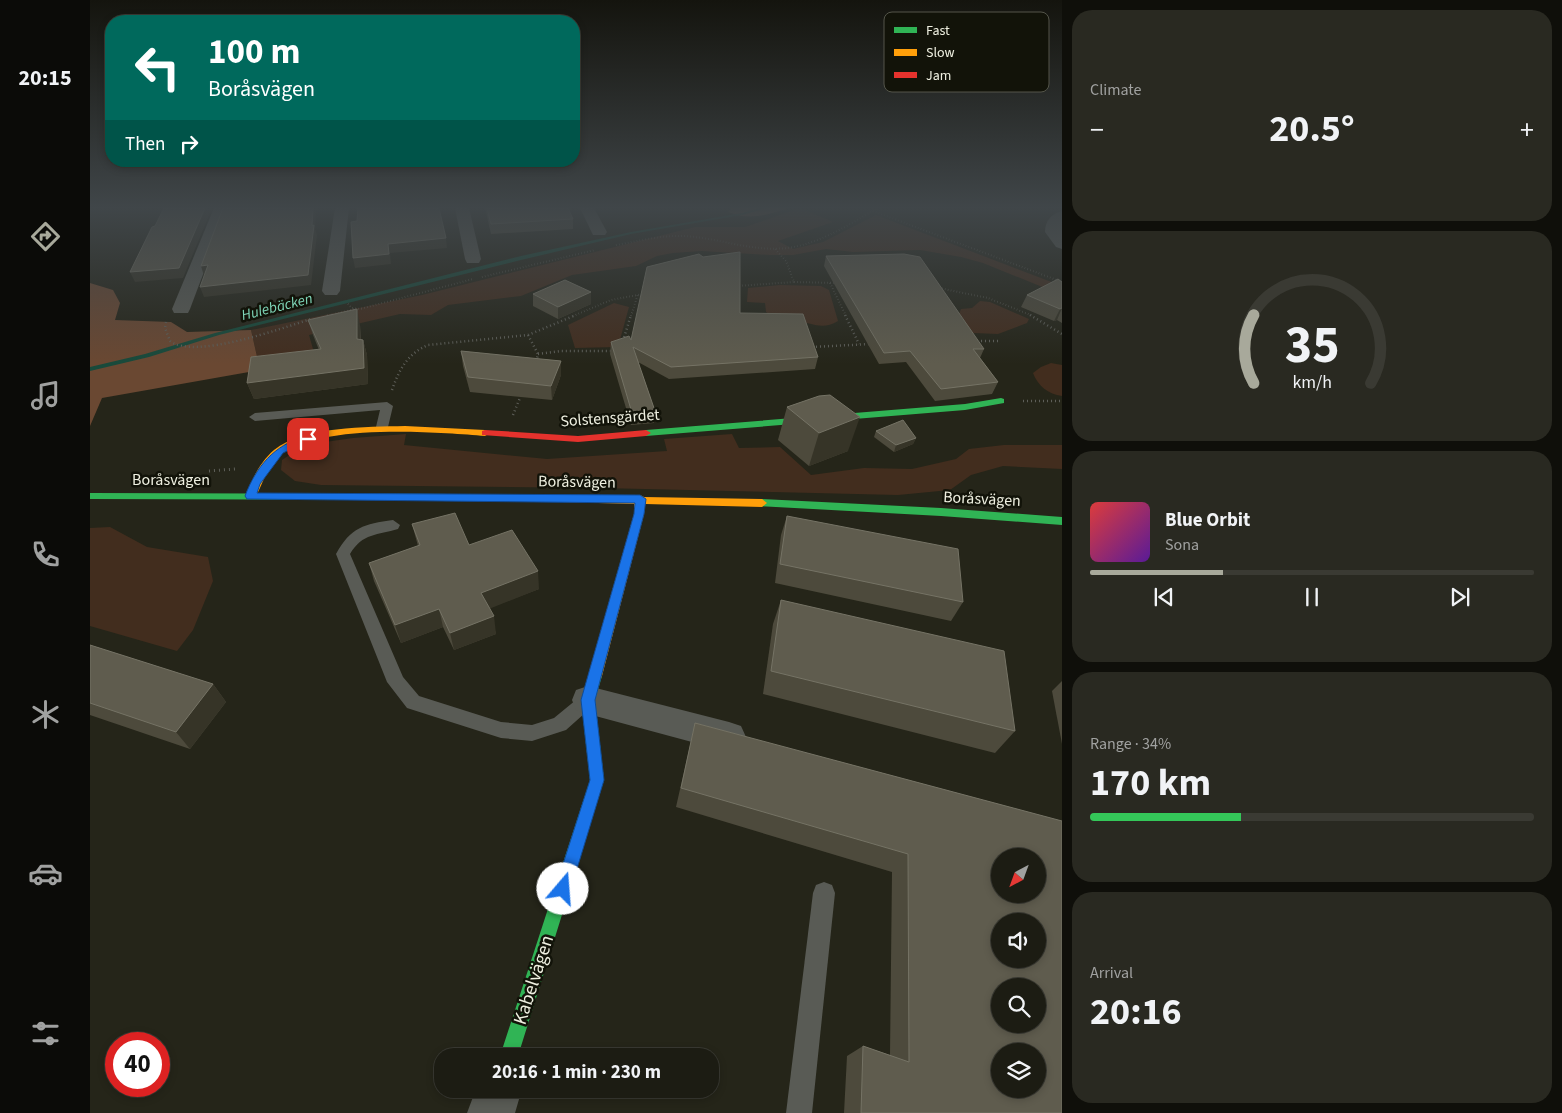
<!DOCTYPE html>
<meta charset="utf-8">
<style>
:root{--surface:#1c1c13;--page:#292921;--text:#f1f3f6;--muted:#a0a1a0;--line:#3a3a33;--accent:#a8a99b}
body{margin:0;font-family:"Source Sans 3",sans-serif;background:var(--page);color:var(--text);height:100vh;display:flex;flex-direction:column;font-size:19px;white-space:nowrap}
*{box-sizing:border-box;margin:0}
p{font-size:16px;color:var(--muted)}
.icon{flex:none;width:28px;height:28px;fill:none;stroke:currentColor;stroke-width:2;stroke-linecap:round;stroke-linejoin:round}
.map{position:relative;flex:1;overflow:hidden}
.side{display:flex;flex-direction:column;gap:10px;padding:10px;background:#0f0f0a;width:500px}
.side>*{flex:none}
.hud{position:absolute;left:15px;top:15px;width:475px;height:152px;border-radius:20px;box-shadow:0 2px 8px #0003,0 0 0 1px var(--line);background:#00695c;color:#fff;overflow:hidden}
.needle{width:32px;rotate:221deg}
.tools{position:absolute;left:901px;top:848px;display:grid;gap:10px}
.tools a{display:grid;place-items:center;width:55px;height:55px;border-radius:50%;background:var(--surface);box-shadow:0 2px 8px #0003,0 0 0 1px var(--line);font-size:25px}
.speed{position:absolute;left:15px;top:1032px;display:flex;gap:10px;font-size:25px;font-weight:700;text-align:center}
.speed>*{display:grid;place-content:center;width:65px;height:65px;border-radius:50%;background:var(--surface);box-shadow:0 2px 8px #0003,0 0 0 1px var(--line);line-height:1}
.speed .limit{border:8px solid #d22;background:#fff;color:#111}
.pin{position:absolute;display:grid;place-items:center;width:42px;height:42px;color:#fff;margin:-21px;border-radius:10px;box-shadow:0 2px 8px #0006}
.me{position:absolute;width:55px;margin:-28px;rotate:18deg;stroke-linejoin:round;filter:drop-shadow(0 0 4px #0008)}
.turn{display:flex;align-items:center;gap:18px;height:105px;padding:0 20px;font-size:22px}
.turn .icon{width:65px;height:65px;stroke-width:2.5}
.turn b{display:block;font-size:35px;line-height:42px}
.then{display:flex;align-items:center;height:48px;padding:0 20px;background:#0003;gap:10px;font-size:19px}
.big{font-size:38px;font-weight:700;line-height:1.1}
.side .widget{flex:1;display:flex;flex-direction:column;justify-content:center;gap:8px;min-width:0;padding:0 18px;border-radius:20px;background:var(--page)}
.side .dial{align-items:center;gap:0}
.dial svg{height:130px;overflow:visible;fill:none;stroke:var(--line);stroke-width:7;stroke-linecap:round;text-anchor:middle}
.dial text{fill:var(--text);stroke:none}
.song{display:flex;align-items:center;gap:15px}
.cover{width:60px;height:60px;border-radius:8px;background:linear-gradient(135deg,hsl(0 70% 55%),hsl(270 70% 35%))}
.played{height:5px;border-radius:2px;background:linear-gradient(90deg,var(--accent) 30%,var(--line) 30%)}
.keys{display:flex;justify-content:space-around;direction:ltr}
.heat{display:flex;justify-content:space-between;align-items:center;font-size:28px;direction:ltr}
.charge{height:8px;border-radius:4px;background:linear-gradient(90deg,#34c759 34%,var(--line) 0)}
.trip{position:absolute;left:344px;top:1048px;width:285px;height:50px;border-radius:20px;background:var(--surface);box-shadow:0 2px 8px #0003,0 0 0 1px var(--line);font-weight:700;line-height:50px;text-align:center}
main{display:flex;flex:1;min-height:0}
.dock{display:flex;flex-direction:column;width:90px;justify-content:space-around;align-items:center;background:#0b0b08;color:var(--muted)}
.dock .icon{width:35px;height:35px}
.dock .active{color:var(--accent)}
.dock b{font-size:22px;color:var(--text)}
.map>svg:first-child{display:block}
.green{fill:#422d1e}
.forest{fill:#6a4832}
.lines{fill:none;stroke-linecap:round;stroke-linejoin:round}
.stream{fill:#184a3b;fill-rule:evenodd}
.path-far2{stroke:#5e5f59;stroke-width:2;stroke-dasharray:0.5 2.5;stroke-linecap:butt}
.path-far1{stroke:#5e5f59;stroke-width:2.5;stroke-dasharray:1 3;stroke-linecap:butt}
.path{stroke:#5e5f59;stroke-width:3;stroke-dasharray:1 4;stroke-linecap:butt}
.lane{fill:#595b55;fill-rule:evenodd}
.street{fill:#595b55;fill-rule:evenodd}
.fast{fill:#30b455;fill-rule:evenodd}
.slow{fill:#ff9f0a;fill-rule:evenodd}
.jam{fill:#e5322d;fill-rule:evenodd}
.wall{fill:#4d4a3c}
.shaded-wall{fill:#363427}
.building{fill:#5f5c4e;stroke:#757365;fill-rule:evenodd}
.route{fill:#1a73e8;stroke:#114b97}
.labels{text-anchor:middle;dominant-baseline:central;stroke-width:5;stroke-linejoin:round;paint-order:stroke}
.far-water-label{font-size:15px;font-style:italic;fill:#7fd6b8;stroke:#121309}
.street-label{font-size:16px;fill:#eff0e1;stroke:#121309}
.near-street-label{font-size:19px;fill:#eff0e1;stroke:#121309}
.key{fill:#121309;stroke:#54554a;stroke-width:1}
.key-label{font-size:14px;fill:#eff0e1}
</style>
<main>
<nav class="dock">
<b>20:15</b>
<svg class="icon active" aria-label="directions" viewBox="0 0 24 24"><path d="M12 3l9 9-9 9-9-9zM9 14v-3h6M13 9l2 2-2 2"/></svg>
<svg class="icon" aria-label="music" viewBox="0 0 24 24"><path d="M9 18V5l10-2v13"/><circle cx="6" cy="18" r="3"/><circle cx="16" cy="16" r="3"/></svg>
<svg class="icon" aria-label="phone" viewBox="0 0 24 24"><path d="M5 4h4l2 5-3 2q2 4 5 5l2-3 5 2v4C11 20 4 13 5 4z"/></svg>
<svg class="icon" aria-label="climate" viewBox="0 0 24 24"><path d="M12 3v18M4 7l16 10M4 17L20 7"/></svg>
<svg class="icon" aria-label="car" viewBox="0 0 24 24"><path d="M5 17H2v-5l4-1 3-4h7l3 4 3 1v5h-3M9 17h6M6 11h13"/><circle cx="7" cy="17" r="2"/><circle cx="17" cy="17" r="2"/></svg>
<svg class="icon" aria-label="filters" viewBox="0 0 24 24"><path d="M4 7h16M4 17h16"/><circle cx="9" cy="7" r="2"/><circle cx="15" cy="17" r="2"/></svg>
</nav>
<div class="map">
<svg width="972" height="1113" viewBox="0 0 972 1113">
<rect width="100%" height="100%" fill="#252519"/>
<g class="green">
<path d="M710,208L743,222L688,241L703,249L733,242L786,215L972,286V295L893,263L871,257L830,250L763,252L736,249L703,255H680L612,251L583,253L567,256L546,266L482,275L431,296L358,305L341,315L310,314L219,335L227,363L170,370L161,330L332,295L605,227H655Z"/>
<path d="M690,285L731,286L739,290L748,321C733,330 723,324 706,320C695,318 686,319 676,312L675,303L657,302L658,288Z"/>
<path d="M890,301L900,302L939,319L937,323L908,334L883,333L869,314L871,309L882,308Z"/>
<path d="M524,303L539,307L528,347L485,348L478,325Z"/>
<path d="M961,363L972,365V396C958,394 948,386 943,373L951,367Z"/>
<path d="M316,434L314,445L457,459L577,451L574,439L642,434L649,448L690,447L721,475L774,468L822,469L866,459L879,449L914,445H972V469L913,466L881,475L860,490L808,495L511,488L231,485L205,481L191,470L192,460L214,445L263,438Z"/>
<path d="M20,527L57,547L118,557L123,581L103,630L87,651L0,626V528Z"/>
</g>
<g class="forest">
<path d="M642,208H699C676,215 661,221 638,212Z"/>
<path d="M0,283L23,290L30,303L25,320L81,322L97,332L161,330L170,370L12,398L0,426Z"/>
</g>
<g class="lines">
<path class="stream" d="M669,208H677L652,215L541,234L431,260L129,335L59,357L0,371V367L55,354L125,333L431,256L541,232L652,213Z"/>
<g class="path-far2">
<path d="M783,211L972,282"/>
<path d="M526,245C549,241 571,235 594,236C629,238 662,252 697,248C729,244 759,225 787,208"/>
<path d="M392,277L505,250"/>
<path d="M704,282L746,283"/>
<path d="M740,283L756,316"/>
<path d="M646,286L704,282L696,261L685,249"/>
<path d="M849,288L898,298L943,316"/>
<path d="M258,304L262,308L270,309L383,279"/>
<path d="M237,316L265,309"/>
<path d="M483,316L521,300L553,294"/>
<path d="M541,316L548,294"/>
</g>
<g class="path-far1">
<path d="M755,315L769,344"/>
<path d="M940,315L972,334"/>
<path d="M237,316L242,315"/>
<path d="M76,322L75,328L80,341C105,360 192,328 221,319"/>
<path d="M438,335L448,354L446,362"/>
<path d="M533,341L541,315"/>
<path d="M887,341H911"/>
<path d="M722,347L780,344"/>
<path d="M448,354L471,351H523"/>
<path d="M302,390C309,370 317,354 338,345L438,335L486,315"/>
<path d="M933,401H972"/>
<path d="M423,415L432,393"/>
</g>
<path class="path" d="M119,471L145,469"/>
<g class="lane">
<path d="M297,402L303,406L298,427L292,431L286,427L290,410L165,421L159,417L165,413Z"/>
<path d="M303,520L310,525L308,529C288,535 272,533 260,554L313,677L329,696L411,722L442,725L464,718L492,695L498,692L504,695L507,700L504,705L476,730L442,741L411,738L317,708L297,682L246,554C261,527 274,524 303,520Z"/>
<path d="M734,882L742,885L745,893L722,1113H696L723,893L726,885Z"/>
</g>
<g class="street">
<path d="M124,208H138L100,309L98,313H84L82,309Z"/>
<path d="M245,208H259L250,291L247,295H235L232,291Z"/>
<path d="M365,208H379L391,259L389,263H377L375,259Z"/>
<path d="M490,208H504L517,232L515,235H503Z"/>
<path d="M972,211V249L966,247L955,232C955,221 961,214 972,211Z"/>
<path d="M498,686L639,722L651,726L656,737L651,748L639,752L498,714L486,710L482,700L486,690Z"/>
<path d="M386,1089H432L425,1113H377Z"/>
</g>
<g class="fast">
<path d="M911,398L914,399V403L875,410L556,436L551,433L556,430L875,404Z"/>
<path d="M0,493L366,494L371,497L366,500L0,499Z"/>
<path d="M672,499L851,508L972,517V525L851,516L668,506L667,503L668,500Z"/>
<path d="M505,670L510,672L512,676L505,700L514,780L428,1056H410L500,780L491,700L500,672Z"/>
</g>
<g class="slow">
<path d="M315,426L395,430L400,433L395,436C346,432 227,423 189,456C176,468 173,484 165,498H157L156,496C162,479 170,462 184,450C214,426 277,427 315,426Z"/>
<path d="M366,494L546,497L550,495L554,497L672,499L677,503L672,507L555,504L554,514L512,676L510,680L505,682L500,680L498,676L544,514V504L362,499L361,497Z"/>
</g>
<path class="jam" d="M395,430L488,436L556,430L561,433L556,436L488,442L392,435V431Z"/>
</g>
<g class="wall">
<path d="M395,208H478L483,219V229L401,234Z"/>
<path d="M736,256L894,349L890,358L908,382L902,394L845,401L816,362L789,364L734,266Z"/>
<path d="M972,282V323L967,320L964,321L931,307L937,295Z"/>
<path d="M501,292V304L468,319L443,306V294Z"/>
<path d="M650,313L728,357L725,369L579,379L548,362L565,411L564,423L541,425L520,354L521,342L541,340Z"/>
<path d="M218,320L270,325L271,339L273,340L277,355L278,384L164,399L157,383L229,350L223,335Z"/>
<path d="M371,351L471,361V375L462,400L380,392L373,366Z"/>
<path d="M697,407L758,451L719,466L688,440Z"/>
<path d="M786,431L826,438L823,444L804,452L784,437Z"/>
<path d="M697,516L873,602L861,621L685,583L691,535Z"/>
<path d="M322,524L379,545L449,589L399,608L406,634L364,650L353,627L311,643L284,581L279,563L328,546Z"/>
<path d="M691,600L925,731L905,753L673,694L683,624Z"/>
<path d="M0,645L123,684L136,702L100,749L0,715Z"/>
<path d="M972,681V744L962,691Z"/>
<path d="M605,723L972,821V1113H754L757,1056L773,1046L800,1055L802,872L586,807Z"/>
</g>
<g class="shaded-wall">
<path d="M115,208H122L93,278L45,282L40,272Z"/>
<path d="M223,208H226L225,229L227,235L221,285L114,297L110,287Z"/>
<path d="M356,238L357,248L300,253L301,264L265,268L263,258L298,244Z"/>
<path d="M118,265L114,276L111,266Z"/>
<path d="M501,292V304L468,319V307Z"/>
<path d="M972,308L967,320L964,321L970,309Z"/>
<path d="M267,309L270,325L271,355L267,339Z"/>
<path d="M273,340L277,355L278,384L164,399L157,383Z"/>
<path d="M471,361V375L462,400L461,386Z"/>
<path d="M770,417L758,451L719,466L729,433Z"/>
<path d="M826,438L823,444L804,452L806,445Z"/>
<path d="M448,571L449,589L394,611L391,593Z"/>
<path d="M349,609L353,627L311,643L305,625Z"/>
<path d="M404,616L406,634L364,650L360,633Z"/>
<path d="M123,684L136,702L100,749L86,732Z"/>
</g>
<g class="building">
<path d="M74,208H115L89,268L40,272L62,227L65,226Z"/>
<path d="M133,208H223L222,226L224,225L218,275L110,287L118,265L111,266Z"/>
<path d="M268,208H349L356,238L298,244L299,254L263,258L261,222L267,221Z"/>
<path d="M397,208H478L483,219L401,224Z"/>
<path d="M650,252V313L713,314L728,357L581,367L543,347L565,411L542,413L521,342L539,336L541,340L557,267L609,254L613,257Z"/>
<path d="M814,254L830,257L894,349H883L908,382L851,389L820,351L794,353L736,256Z"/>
<path d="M968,279L972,282V308L970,309L937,295Z"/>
<path d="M475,280L501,292L468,307L443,294Z"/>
<path d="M267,309V339L273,340L274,368L157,383L161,357L231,349L218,320Z"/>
<path d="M371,351L471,361L461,386L378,377Z"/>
<path d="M740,395L770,417L729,433L697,407L729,396Z"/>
<path d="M813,420L826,438L806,445L786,431Z"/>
<path d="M365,513L379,545L422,530L448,571L391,593L404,616L360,633L349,609L305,625L279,563L330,545L322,524Z"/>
<path d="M697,516L868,549L873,602L690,564Z"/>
<path d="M691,600L914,651L925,731L681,671Z"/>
<path d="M0,645L123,684L86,732L0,703Z"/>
<path d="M605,723L972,821V1113H771L773,1046L819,1062L818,854L591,788ZM910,856H948V894H910ZM910,921H948V959H910ZM910,986H948V1024H910ZM910,1051H948V1089H910Z"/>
</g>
<linearGradient id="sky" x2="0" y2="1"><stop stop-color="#14140e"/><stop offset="0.57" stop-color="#404649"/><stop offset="1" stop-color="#404649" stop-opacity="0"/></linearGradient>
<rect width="972" height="364" fill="url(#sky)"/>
<path class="route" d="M214,437L222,439L193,453L170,484L167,493L550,495L556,499L554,514L505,700L514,780L479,895L473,897L467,895L465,889L500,780L491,700L544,514L545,503L157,499L155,496C166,467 184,445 214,437Z"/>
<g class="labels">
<g class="far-water-label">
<text transform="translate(187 307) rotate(-14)">Hulebäcken</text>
</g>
<g class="street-label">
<text transform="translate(520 418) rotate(-4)">Solstensgärdet</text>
<text x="81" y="480">Boråsvägen</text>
<text transform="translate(487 482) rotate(1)">Boråsvägen</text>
<text transform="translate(892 499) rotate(3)">Boråsvägen</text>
</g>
<g class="near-street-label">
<text transform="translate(444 980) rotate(-72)">Kabelvägen</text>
</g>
</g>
<rect x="794" y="12" width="165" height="80" rx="8" class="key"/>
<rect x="804" y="27" width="23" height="6" fill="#30b455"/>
<rect x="804" y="49" width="23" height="7" fill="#ff9f0a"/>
<rect x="804" y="72" width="23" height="6" fill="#e5322d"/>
<g class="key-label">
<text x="836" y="35">Fast</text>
<text x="836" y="57">Slow</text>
<text x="836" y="80">Jam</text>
</g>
</svg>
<div class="tools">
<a><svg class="needle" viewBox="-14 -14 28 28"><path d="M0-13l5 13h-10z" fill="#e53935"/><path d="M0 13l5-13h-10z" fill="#a0a1a0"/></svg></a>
<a><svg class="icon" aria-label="sound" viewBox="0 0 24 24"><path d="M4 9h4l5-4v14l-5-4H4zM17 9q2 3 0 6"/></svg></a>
<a><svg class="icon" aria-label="search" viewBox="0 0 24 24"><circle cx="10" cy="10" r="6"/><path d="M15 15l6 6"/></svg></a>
<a><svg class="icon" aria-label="layers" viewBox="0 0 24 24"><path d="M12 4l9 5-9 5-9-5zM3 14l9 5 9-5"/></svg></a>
</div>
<div class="speed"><div class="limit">40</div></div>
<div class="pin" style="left:218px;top:439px;background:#d93025"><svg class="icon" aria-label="arrive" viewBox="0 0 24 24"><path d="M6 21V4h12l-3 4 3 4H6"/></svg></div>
<svg class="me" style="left:473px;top:889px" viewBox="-20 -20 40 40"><circle r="19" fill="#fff"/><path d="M0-13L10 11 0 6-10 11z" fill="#1a73e8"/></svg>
<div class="trip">20:16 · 1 min · 230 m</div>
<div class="hud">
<div class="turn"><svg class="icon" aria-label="left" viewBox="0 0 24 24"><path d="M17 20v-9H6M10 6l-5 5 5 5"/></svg><div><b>100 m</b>Boråsvägen</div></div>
<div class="then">Then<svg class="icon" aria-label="right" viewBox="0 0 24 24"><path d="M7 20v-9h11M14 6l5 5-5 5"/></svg></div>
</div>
</div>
<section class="side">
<div class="widget"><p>Climate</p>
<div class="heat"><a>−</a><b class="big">20.5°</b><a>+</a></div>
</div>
<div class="widget dial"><svg viewBox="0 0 100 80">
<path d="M14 69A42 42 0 1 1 86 69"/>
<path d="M14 69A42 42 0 0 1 14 27" stroke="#a8a99b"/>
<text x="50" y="56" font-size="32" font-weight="700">35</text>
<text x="50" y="72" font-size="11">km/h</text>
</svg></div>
<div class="widget">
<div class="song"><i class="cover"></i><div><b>Blue Orbit</b><p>Sona</p></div></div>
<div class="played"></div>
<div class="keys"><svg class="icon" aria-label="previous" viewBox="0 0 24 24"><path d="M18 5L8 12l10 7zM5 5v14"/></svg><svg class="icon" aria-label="pause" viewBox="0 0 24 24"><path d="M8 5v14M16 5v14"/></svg><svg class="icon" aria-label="next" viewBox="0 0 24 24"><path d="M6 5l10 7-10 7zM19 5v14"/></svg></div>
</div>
<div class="widget"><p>Range · 34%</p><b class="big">170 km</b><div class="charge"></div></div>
<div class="widget"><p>Arrival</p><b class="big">20:16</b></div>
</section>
</main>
